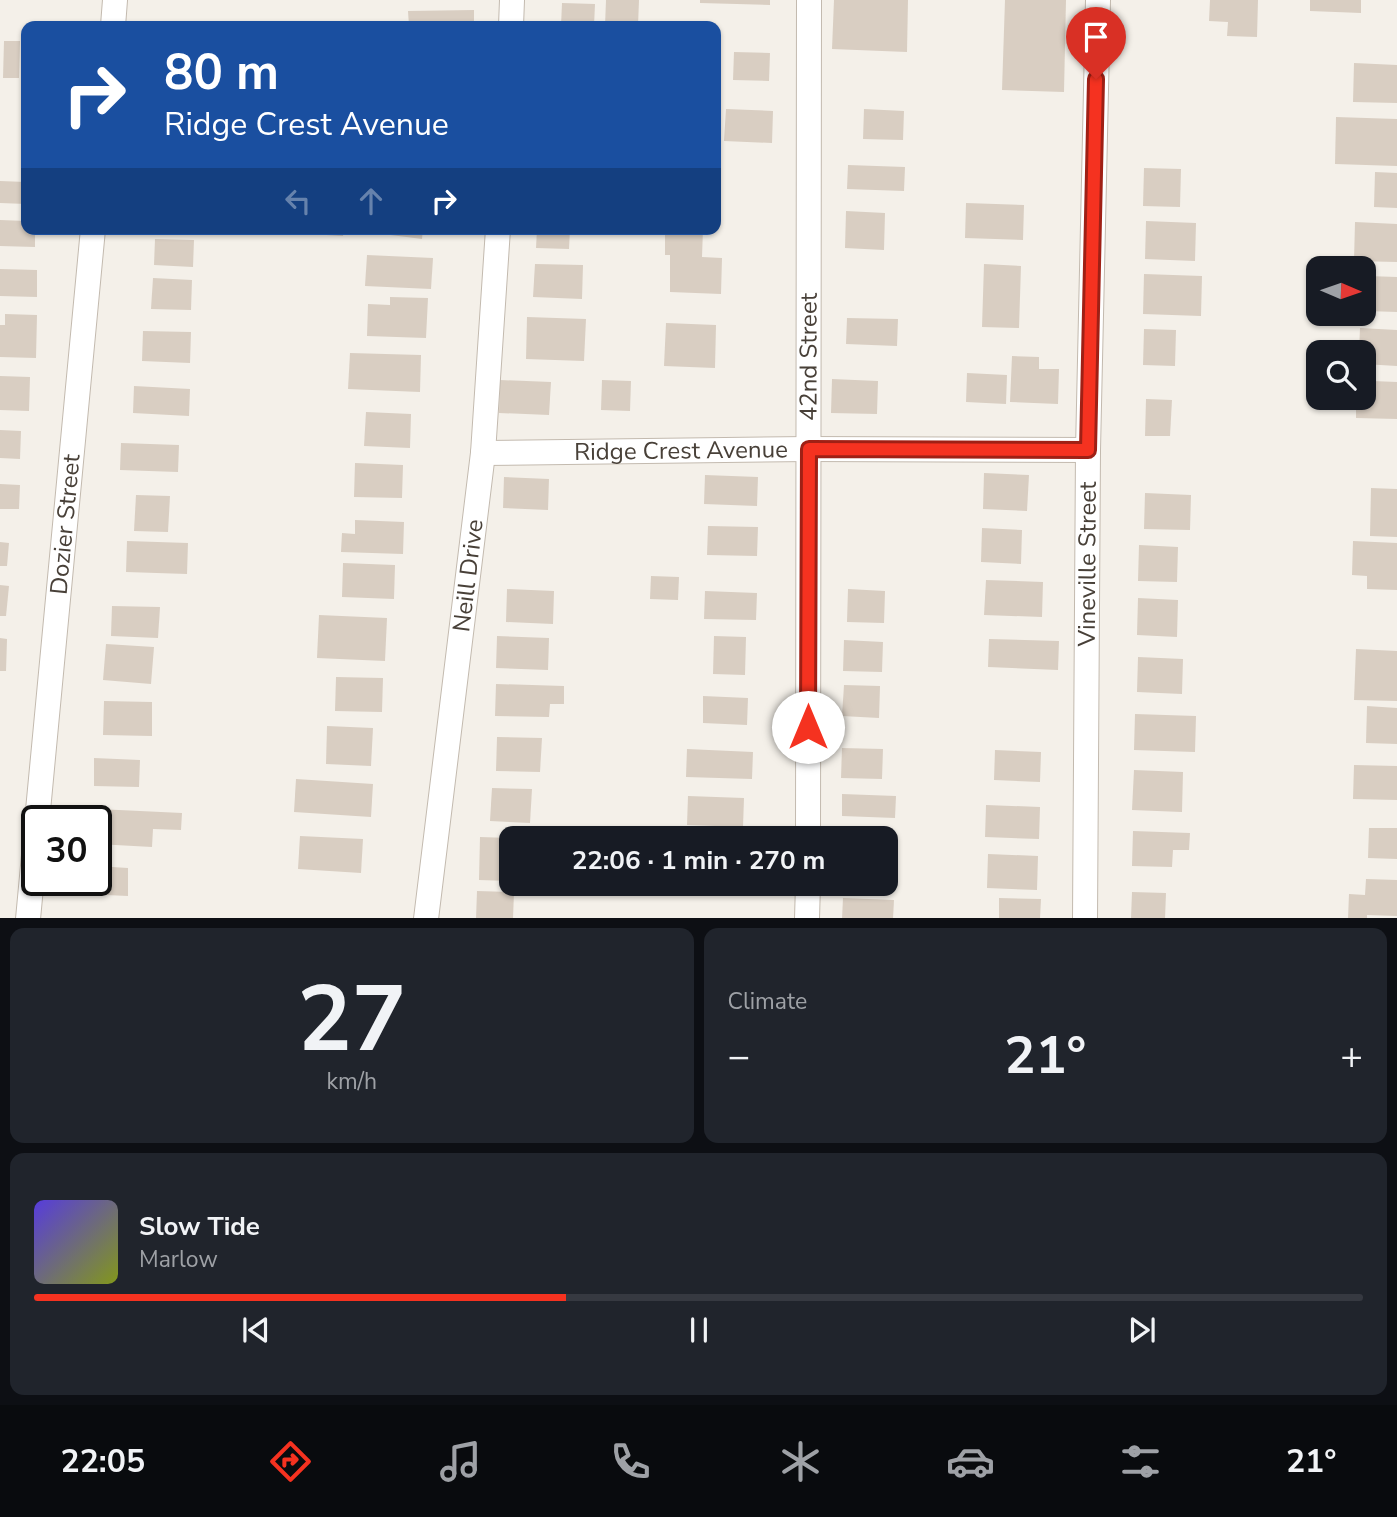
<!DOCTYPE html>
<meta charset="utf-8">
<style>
:root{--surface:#171b24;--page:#20242c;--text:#f1f3f6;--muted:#9ea1a6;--line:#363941;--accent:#f53220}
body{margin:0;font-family:"Nunito Sans",sans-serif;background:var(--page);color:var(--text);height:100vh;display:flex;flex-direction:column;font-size:26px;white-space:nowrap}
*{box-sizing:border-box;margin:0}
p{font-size:23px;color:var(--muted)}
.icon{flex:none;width:38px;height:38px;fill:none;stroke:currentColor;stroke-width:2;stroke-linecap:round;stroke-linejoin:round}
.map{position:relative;height:918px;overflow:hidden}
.sheet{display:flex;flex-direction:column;gap:10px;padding:10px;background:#0d0f14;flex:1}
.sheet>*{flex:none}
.hud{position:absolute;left:21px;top:21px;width:700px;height:214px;border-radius:14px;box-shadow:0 2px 5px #0004;background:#1a4fa0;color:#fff;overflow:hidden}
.needle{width:46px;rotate:92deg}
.controls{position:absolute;left:1306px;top:256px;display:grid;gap:14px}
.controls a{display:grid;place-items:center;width:70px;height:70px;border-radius:14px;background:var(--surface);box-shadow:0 2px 5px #0004;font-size:35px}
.speed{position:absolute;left:21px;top:805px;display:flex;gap:14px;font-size:35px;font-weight:700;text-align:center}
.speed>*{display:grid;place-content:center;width:91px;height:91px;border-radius:50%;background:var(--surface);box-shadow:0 2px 5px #0004;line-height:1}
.speed .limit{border:4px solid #111;border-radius:10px;background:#fff;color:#111}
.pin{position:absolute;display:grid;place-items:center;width:60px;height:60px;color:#fff;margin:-72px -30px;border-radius:50% 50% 50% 0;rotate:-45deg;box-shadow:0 0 7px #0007}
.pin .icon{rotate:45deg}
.me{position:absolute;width:77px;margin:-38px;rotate:0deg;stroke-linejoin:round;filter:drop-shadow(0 0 5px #0008)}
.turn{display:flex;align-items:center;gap:24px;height:147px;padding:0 28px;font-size:32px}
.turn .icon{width:91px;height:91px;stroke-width:2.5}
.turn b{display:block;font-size:49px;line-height:60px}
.lanes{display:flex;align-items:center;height:66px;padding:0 28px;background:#0003;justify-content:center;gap:35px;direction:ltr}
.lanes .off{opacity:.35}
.big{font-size:52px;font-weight:700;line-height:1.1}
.sheet .widget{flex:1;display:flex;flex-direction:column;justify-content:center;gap:10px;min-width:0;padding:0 24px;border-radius:14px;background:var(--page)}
.sheet .dial{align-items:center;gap:0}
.dial b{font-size:91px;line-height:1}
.song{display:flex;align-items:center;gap:21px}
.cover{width:84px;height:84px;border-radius:10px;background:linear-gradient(135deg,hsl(250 70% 55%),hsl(70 70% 35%))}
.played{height:7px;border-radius:4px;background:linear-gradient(90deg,var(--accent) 40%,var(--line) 40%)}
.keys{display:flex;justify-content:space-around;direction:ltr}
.heat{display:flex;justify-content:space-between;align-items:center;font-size:38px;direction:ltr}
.sheet .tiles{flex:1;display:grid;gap:10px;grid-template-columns:1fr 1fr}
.widget:last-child{grid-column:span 2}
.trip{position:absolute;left:499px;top:826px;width:399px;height:70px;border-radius:14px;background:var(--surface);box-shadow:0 2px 5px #0004;font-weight:700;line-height:70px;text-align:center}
.menu{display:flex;height:112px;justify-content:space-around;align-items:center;background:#090b0e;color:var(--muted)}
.menu .icon{width:49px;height:49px}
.menu .on{color:var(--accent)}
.menu b{font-size:32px;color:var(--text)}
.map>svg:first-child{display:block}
.building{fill:#d9cec2}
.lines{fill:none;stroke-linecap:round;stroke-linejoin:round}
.street-casing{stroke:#c3baaf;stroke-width:26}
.street{stroke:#fff;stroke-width:24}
.route-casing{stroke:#9f2015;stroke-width:18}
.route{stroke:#f53220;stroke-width:12}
.labels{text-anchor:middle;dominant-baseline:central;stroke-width:6;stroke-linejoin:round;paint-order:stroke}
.street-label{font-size:24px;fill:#484038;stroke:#fff}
</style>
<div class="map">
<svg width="1397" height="919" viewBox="0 0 1397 919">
<rect width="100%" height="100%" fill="#f4f0e9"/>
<g class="building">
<path d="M606,0H639L638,26H605Z"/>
<path d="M700,0H770V5L700,3Z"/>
<path d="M834,0H908L907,52L832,49Z"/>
<path d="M1005,0H1066L1064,92L1002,90Z"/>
<path d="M1210,0H1258L1257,37L1227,36L1228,22L1209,21Z"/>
<path d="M1310,0H1361V13L1310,11Z"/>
<path d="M562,3L595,4L594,26H561Z"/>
<path d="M474,10V26H409L408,11Z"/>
<path d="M4,41H20L19,78H3Z"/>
<path d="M734,52L770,53L769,81L733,80Z"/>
<path d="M1354,63L1397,65V103L1353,102Z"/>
<path d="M726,109L773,111L772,143L724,141Z"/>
<path d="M864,109L904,111L903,140L863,139Z"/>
<path d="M1336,117L1397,119V166L1335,164Z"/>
<path d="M848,165L905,167L904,191L847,189Z"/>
<path d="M1144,168L1181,169L1180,207L1143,206Z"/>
<path d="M1375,172L1397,173V208L1374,207Z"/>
<path d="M0,181L26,182V204L0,203Z"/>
<path d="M966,203L1024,205L1023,240L965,238Z"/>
<path d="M846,211L885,213L884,250L845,248Z"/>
<path d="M0,220L26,221V229H35V247L0,246Z"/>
<path d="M1146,221L1196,223L1195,261L1145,259Z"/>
<path d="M1355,222L1397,224V262L1354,261Z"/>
<path d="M310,229H344L343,236L310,234Z"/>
<path d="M376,229H423L422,239L375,233Z"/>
<path d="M537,229H570L569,249L536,248Z"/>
<path d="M665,229H703L702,257L722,258L721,294L670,292V255H665Z"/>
<path d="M155,239L194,240L193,267L154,265Z"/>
<path d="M367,255L433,258L431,289L365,286Z"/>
<path d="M535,264L583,265L582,299L533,297Z"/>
<path d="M984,264L1021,266L1019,328L982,327Z"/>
<path d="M0,269L37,270V297L0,296Z"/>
<path d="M1144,274L1202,276L1201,316L1143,314Z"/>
<path d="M1368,276L1397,277V312L1367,311Z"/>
<path d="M153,278L192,280L191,310L151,309Z"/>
<path d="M390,297L428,298L426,338L367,336L368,304L390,305Z"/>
<path d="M5,314L37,315L36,358L0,357V325H5Z"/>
<path d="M527,317L586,319L584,361L526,359Z"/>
<path d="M847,318L898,319L897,346L846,344Z"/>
<path d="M666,323L716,325L715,368L664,366Z"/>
<path d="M1360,328L1397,330V366L1363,364V352H1359Z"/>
<path d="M1144,329L1176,330L1175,366L1143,365Z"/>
<path d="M143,331L191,332L190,363L142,361Z"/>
<path d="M350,353L421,355L420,392L348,389Z"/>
<path d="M1012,356L1039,357V369H1059L1058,404L1010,402Z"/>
<path d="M967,373L1007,375L1006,404L966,402Z"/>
<path d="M0,376L30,377L29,411L0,410Z"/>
<path d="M832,379L878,381L877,414L831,413Z"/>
<path d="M500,380L551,382L549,415L499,413Z"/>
<path d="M602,380L631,381L630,411L601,410Z"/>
<path d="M1372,381L1397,382V419L1356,418V400H1372Z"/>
<path d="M134,386L190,389L189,416L133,413Z"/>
<path d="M1146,399L1172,400L1170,436H1145Z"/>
<path d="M366,412L411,414L410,448L364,446Z"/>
<path d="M0,430L21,431L20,459L0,458Z"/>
<path d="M121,443L179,445L178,472L120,470Z"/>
<path d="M355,463L403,465L402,498L354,497Z"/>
<path d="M984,473L1029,475L1027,511L983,509Z"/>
<path d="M705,475L758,477L757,506L704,504Z"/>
<path d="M504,477L549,479L548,510L503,508Z"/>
<path d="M0,484L20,485L19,509H0Z"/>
<path d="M1371,488L1397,489V537L1370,536Z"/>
<path d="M1145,493L1191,495L1190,530L1144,529Z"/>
<path d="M136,495L170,496L168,532L134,531Z"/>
<path d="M355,520L404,522L403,554L341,552L342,533L355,534Z"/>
<path d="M708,526L758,527L757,556L707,555Z"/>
<path d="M982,528L1022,530L1021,564L981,562Z"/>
<path d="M127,541L188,543L187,574L126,572Z"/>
<path d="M1353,541L1397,543V590L1367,589V576L1352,575Z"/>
<path d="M0,542L9,543L7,566H0Z"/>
<path d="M1139,545L1178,547L1177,582L1138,581Z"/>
<path d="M343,563L395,565L394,599L342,597Z"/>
<path d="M651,576L679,577L678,600L650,599Z"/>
<path d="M986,580L1043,582L1042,617L984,615Z"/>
<path d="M0,585L9,586L6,616H0Z"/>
<path d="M507,589L554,591L553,624L506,622Z"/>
<path d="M848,589L885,591L884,623L847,622Z"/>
<path d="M705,591L757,593L756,620L704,619Z"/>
<path d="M1138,598L1178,600L1177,637L1137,635Z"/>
<path d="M112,606L160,607L158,638L111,636Z"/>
<path d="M319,615L387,618L385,661L317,658Z"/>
<path d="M497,636L549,638L548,670L496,668Z"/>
<path d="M714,636L746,637L745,675L713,674Z"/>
<path d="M0,638L7,639L6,671H0Z"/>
<path d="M989,639L1059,641L1058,670L988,667Z"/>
<path d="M844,640L883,642L882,672L843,671Z"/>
<path d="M106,644L154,647L151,684L103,680Z"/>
<path d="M1356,649L1397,651V701L1354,700Z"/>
<path d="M1138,657L1183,659L1182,694L1137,692Z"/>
<path d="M336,677L383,678L382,712L335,711Z"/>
<path d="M496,684L564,686V704H550L549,717L495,716Z"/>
<path d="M844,685L880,686L879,718L842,716Z"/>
<path d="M703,696L748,698L747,725L703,723Z"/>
<path d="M104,701L152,702V736L103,735Z"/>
<path d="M1367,706L1397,708V744L1366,743Z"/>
<path d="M1135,714L1196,716L1195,752L1134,750Z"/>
<path d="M327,726L373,728L371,766L326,764Z"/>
<path d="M497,737L542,738L540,772L496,771Z"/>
<path d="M842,748L883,749L882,779L841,778Z"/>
<path d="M687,749L753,752L752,779L686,777Z"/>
<path d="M995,750L1041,752L1040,782L994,780Z"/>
<path d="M94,758L140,760L139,787L94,786Z"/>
<path d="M1354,765L1397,766V800L1353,799Z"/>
<path d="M1134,770L1183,772L1182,812L1132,810Z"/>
<path d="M296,779L373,784L371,817L294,812Z"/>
<path d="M492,788L532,789L530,823L490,821Z"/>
<path d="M842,794L896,796L895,818L842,816Z"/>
<path d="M688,796L744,798L743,827L687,825Z"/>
<path d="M986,805L1040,807L1039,839L985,837Z"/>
<path d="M98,809L182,813L181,830L153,829L152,847L97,844Z"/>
<path d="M1369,828H1397V859L1368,858Z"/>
<path d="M1133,831L1190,833L1189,850H1173L1172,867L1132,866Z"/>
<path d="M300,836L363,839L361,873L298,869Z"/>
<path d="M480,837L511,838V881L479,880Z"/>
<path d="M886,845H889L888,877H886Z"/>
<path d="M988,854L1038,856L1037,890L987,888Z"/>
<path d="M96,866L128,868V896L83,894L84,880H96Z"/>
<path d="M1366,879L1397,880V916L1367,915V919H1348L1349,894L1365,895Z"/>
<path d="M477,891L514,892L513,919H476Z"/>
<path d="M1132,892L1166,893L1165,919H1131Z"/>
<path d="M843,898L894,900L893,919H842Z"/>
<path d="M999,898L1041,899L1040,919H999Z"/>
</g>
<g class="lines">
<defs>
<g id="street">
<path d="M113,26L115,0"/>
<path d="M511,26L512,0"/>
<path id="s1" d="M483,453L809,449L1088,450"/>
<path id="s2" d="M37,821L93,229"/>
<path id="s3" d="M808,838L809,0"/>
<path d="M28,919L37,823"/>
<path id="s4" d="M426,919L483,453L498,229"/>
<path d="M807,919L808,884"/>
<path id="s5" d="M1085,919L1088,450L1098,0"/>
</g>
</defs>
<use href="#street" class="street-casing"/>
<use href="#street" class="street"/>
</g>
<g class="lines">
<defs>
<path id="route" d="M808,727L809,449L1088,450L1096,79"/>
</defs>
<use href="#route" class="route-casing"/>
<use href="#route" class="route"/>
</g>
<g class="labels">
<g class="street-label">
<text stroke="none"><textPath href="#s3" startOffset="481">42nd Street</textPath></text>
<text stroke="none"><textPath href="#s1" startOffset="198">Ridge Crest Avenue</textPath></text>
<text stroke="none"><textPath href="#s2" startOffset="298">Dozier Street</textPath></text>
<text stroke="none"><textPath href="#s5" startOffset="355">Vineville Street</textPath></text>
<text stroke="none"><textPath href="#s4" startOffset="346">Neill Drive</textPath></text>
</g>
</g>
</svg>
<div class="controls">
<a><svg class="needle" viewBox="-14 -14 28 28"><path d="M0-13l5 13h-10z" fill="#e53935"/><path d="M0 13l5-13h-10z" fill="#9ea1a6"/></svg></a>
<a><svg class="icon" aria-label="search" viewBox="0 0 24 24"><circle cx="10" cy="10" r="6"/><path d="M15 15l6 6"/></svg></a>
</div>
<div class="speed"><div class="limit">30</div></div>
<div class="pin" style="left:1096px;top:79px;background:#d93025"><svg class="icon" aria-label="arrive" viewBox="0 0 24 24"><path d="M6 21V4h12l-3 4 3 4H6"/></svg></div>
<svg class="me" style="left:808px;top:727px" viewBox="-20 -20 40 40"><circle r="19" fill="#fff"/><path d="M0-13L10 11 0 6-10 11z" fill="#f53220"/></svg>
<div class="trip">22:06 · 1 min · 270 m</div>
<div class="hud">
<div class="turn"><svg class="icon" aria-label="right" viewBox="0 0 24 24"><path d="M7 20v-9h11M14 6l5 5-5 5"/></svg><div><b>80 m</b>Ridge Crest Avenue</div></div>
<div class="lanes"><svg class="icon off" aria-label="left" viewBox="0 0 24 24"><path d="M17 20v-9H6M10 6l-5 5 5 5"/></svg><svg class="icon off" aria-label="ahead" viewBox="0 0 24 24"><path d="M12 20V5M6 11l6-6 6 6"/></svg><svg class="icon" aria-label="right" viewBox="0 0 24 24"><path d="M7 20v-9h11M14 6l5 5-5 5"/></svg></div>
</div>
</div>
<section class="sheet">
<div class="tiles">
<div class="widget dial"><b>27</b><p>km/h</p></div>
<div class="widget"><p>Climate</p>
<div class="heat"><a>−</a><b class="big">21°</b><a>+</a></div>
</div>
<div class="widget">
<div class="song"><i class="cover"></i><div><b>Slow Tide</b><p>Marlow</p></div></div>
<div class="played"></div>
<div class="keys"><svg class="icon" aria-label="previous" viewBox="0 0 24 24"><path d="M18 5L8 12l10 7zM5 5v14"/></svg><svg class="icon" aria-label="pause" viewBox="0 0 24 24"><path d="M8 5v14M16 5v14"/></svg><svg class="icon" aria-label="next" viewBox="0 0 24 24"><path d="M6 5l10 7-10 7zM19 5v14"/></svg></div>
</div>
</div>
</section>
<nav class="menu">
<b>22:05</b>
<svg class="icon on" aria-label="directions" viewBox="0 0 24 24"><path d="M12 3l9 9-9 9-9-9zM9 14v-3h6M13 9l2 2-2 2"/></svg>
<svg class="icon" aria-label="music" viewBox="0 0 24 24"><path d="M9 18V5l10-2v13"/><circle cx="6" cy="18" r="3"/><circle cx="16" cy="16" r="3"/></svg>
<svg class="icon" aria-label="phone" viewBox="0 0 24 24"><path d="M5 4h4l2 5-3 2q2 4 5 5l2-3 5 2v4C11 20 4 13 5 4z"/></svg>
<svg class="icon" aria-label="climate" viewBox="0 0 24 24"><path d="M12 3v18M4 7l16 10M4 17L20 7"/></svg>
<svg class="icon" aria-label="car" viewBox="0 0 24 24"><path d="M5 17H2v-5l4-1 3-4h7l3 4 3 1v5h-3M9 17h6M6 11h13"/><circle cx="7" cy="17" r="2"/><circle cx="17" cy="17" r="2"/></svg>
<svg class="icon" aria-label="filters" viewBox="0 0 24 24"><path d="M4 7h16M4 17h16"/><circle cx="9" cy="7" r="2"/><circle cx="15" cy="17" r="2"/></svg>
<b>21°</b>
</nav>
